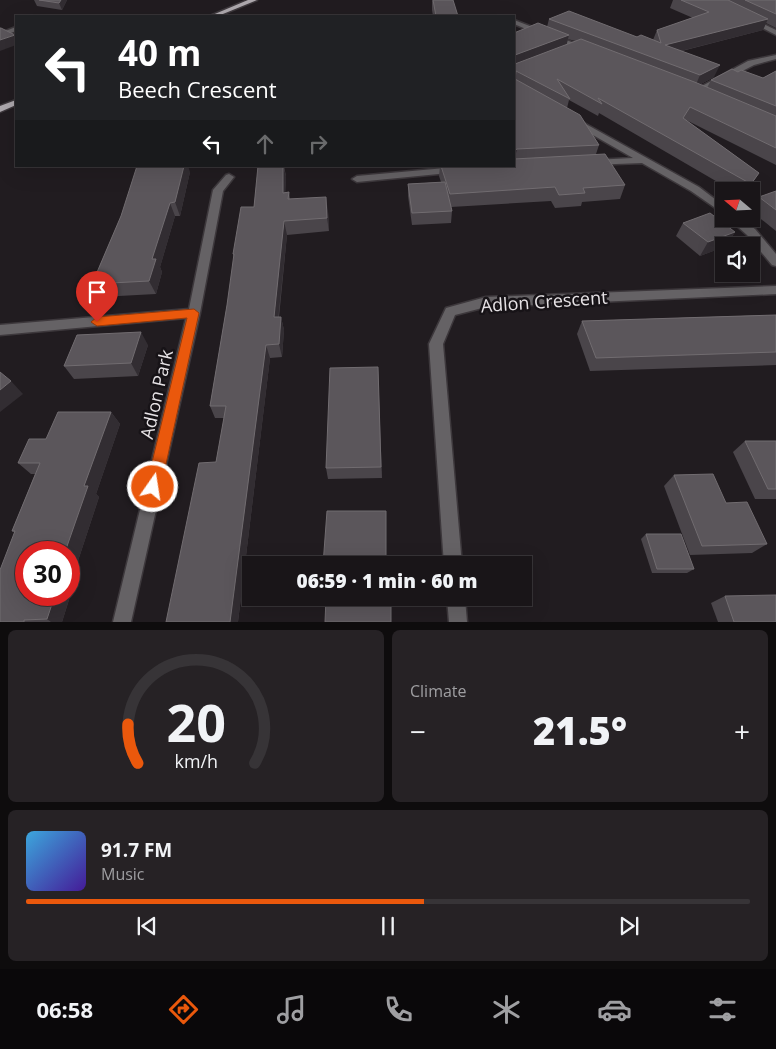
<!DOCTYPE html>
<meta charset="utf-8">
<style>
:root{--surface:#191518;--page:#262225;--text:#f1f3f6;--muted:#9f9fa2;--line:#373437;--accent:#ea580c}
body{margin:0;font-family:"Open Sans",sans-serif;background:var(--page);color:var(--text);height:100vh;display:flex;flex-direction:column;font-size:19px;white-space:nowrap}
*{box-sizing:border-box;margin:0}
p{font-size:16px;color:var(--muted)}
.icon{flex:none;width:28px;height:28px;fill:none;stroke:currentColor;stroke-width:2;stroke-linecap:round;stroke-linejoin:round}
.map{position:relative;height:622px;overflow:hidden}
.details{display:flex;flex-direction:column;gap:8px;padding:8px;background:#0e0c0d;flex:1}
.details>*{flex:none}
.hud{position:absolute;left:15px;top:15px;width:500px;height:152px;border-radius:0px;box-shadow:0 5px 20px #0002,0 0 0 1px var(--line);background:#202124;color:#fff;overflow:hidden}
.needle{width:32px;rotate:289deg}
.tools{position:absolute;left:715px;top:182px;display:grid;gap:10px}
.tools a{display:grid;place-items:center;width:45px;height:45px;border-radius:0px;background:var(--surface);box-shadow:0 5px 20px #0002,0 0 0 1px var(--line);font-size:25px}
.speed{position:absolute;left:15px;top:541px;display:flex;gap:10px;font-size:25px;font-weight:700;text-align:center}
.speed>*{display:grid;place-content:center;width:65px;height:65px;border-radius:50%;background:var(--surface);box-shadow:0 5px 20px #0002,0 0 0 1px var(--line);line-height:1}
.speed .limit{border:8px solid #d22;background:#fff;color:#111}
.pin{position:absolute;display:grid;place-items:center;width:42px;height:42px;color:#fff;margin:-51px -21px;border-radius:50% 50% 50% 0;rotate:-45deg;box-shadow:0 0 5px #0007}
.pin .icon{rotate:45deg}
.me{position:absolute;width:55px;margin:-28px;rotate:13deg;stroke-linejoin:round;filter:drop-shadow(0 0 4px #0008)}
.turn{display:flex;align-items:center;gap:18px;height:105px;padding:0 20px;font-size:22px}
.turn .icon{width:65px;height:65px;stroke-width:2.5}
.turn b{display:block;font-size:35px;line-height:42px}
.lanes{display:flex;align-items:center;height:48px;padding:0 20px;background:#0003;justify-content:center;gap:25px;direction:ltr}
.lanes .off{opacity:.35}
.big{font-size:38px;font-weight:800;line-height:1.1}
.details .card{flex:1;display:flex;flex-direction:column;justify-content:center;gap:8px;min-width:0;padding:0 18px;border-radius:8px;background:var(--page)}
.details .dial{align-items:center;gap:0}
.dial svg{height:130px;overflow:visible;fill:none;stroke:var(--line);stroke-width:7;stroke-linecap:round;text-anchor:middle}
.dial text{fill:var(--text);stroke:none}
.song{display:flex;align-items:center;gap:15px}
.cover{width:60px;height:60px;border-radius:8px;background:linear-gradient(135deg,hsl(200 70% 55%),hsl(260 70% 35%))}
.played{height:5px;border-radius:2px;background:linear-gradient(90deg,var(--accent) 55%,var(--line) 55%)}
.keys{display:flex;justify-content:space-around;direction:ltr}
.heat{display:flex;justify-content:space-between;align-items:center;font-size:28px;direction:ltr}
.details .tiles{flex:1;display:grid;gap:8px;grid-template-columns:1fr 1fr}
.card:last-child{grid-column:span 2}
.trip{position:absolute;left:242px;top:556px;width:290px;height:50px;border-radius:0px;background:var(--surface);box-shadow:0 5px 20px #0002,0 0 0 1px var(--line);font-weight:800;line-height:50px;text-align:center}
.tab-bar{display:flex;height:80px;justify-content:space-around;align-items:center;background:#0a080a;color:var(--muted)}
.tab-bar .icon{width:35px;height:35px}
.tab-bar .on{color:var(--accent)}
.tab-bar b{font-size:22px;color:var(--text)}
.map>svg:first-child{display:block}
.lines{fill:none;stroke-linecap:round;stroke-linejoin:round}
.minor-casing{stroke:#3d383c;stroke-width:3}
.major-casing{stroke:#3d383c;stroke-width:3}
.minor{fill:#656265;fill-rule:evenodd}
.major{fill:#ada8ad;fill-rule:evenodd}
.wall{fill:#4a454a;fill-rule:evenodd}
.shaded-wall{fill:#322d32}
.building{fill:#5b565b;stroke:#716c70}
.route{fill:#ea580c;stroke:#983908}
.labels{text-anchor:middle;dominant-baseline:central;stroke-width:5;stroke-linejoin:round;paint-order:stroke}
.street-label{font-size:18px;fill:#e7e3e6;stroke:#171317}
</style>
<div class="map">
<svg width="776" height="622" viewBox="0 0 776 622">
<rect width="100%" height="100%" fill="#211c20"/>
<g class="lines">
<defs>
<g id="minor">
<path d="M751,18L776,30V35L749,21L748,20Z"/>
<path d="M514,20L587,48L588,50L581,52L514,24Z"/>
<path d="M16,27V31L0,37V33Z"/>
<path d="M776,55V59L754,65L698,94L691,92L748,61Z"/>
<path d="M575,118L699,187L724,206V214L691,191L642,163L590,165L588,163L593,160L633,158L572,123L571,121Z"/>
<path d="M456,167L461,170L459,172L357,182L352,179L357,176Z"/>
<path d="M229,174L234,177L223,191L200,313L131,622H113L186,318L0,335V325L189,309L213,190L226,175Z"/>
<path d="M729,219H741L755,229L776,254V266L772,265L747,235Z"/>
<path d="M776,286V294L486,307L455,315L443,344L462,565H444L429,344L446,308L486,297Z"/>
<path d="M447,598H465L467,622H449Z"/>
</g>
<g id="major">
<path d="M248,0H257L218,16H210Z"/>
<path d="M16,100V105L0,112V106Z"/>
</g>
</defs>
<use href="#minor" class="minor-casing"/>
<use href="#major" class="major-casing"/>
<use href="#minor" class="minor"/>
<use href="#major" class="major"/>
</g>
<g class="wall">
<path d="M34,0H67L62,10L37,6Z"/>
<path d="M432,0L458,16H433L432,10Z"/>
<path d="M673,0H776V28L766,23L763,30L682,51L714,77L699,85L707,88L711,80L738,72L763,78L776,71V165L686,120L759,173L747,191H733L599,113L598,116L569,100L567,108L599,145L596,154L625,185L620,199L582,202L581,206L555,208L551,201L451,207L452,211L451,223L412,225L408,196V184L441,182L439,176L440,166H514V33L547,27L549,19L653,40L657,30L693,18L670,8ZM568,39L575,41L566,45Z"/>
<path d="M258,166H284L286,176L285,193L289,192L290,199L328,211L329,231L287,235L279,317H281L284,330L282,357L270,358L238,622H166L216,462L224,418H215L210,406L227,305L234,258L233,254L254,207Z"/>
<path d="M190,172L180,216H175L160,267L162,272L156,294L100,297L92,284L121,216Z"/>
<path d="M776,191V231L751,211V209L759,197Z"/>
<path d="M683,223L735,232L726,246L700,256L676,236Z"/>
<path d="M776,315V365L590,371L577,334L582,321Z"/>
<path d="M148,345L138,376L74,379L64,366Z"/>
<path d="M378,367L382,478L328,479L326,468Z"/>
<path d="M111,412L120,424L96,494L99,497L75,570L78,571L62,622H0L15,533L12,531L35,474H31L18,463L46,439Z"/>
<path d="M745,441H776V499H755L733,452Z"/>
<path d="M674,475L726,503L767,544L752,553L690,555L664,486Z"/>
<path d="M386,511V565H323Z"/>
<path d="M646,534L694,569L687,573H652L641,539Z"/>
<path d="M725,596L776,622H718L711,603Z"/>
</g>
<g class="shaded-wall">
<path d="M61,0H67L62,10L59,3Z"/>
<path d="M768,19L763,30L661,56L665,45Z"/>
<path d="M15,35L16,37V45L0,51V40Z"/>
<path d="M569,35L566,47L514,67L515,55Z"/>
<path d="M720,65L714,77L695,87L700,75Z"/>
<path d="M517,149L514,162L515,151Z"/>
<path d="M182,166H188L190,172L180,216L175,202Z"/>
<path d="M283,166L286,176L285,206L283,193Z"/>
<path d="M326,197L328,211L329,231L327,218Z"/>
<path d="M170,203L175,216L160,267L162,272L156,294L149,281L152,259Z"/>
<path d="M284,221L287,235L277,330L274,317Z"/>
<path d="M735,232L726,246H724V247L700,256L708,242Z"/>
<path d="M281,317L284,330L282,357L279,344Z"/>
<path d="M141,332L148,345L138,376L131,363Z"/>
<path d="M266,345L270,358L238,622H230Z"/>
<path d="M11,381L23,394L0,412V390Z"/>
<path d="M111,412L120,424L96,494L99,497L75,570L78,571L62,622H51L47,619L55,595H69V552H65L84,486Z"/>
</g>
<g class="building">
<path d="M39,0H61L59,3Z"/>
<path d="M433,0H453L458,16H436Z"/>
<path d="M681,0H728L768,19L665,45L720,65L700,75L549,19L569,11L637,37L641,35L661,43L657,30L709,12Z"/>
<path d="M745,0H776V14Z"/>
<path d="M538,23L569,35L515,55V64L581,39L697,83L776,116V148L690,107L683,118L759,173L751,184L598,98L602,104L557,79L570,99L516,71L515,79L580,115L599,145L517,149L514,151V33Z"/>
<path d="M0,28H1L15,35L0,40Z"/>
<path d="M732,69L738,72L741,70L763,78L776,71V106L711,80Z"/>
<path d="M605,154L625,185L583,188L585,193L559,195L555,187L450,194L441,166H514V159Z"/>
<path d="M137,166H184L175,202L170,203L152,259H156L149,281L92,284L121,216Z"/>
<path d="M258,166H283V193L289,192L288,199L326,197L327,218L284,221L274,317H281L279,344L266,345L230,622H166L199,463L216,462L226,406H210L227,305L234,254H233L241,207H254Z"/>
<path d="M445,182L452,211L412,213L408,184Z"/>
<path d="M776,191V210L759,197Z"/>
<path d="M710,213L735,232L708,242L683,223Z"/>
<path d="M776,315V352L596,358L582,321Z"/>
<path d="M141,332L131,363L64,366L77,335Z"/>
<path d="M378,367L381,467L326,468L330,368Z"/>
<path d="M0,372L11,381L0,390Z"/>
<path d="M58,412H111L84,486H88L65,552H26V595H55L47,619L24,620V622H0V570L15,531H12L40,463H18L29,439H46Z"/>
<path d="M745,441H776V489H768Z"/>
<path d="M713,474L726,503L747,502L767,544L702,546L674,475Z"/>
<path d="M327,511H386V557H370V565H323Z"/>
<path d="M646,534H681L694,569H657Z"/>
<path d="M776,595V622H734L725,596Z"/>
<path d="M326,598H370V604L391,603V622H325Z"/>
</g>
<path class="route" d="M194,309L199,313L161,487L159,492L153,494L148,492L146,487L187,318L97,326L91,322L97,317Z"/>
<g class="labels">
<g class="street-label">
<text transform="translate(544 301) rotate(-4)">Adlon Crescent</text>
<text transform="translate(156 394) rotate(-77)">Adlon Park</text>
</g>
</g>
</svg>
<div class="tools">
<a><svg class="needle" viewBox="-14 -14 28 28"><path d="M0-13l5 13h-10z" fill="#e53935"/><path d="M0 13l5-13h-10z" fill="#9f9fa2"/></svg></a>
<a><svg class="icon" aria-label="sound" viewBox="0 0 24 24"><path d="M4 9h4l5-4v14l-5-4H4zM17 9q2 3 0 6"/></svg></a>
</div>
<div class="speed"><div class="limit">30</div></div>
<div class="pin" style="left:97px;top:322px;background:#d93025"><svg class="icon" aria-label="arrive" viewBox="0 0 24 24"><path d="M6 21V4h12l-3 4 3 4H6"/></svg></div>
<svg class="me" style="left:153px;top:487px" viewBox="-20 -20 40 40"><circle r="17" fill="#ea580c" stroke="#fff" stroke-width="3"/><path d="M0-11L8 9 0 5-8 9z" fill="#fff"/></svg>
<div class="trip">06:59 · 1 min · 60 m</div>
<div class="hud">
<div class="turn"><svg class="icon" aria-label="left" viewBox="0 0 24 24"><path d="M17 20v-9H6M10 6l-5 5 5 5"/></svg><div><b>40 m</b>Beech Crescent</div></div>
<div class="lanes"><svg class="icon" aria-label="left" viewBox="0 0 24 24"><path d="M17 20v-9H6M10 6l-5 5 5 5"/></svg><svg class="icon off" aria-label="ahead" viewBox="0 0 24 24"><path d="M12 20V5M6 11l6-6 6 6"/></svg><svg class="icon off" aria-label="right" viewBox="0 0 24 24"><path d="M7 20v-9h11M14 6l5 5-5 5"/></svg></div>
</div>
</div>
<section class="details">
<div class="tiles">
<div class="card dial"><svg viewBox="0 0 100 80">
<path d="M14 69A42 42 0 1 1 86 69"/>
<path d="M14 69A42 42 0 0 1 8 45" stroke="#ea580c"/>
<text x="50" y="56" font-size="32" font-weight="700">20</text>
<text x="50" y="72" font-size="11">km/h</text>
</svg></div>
<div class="card"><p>Climate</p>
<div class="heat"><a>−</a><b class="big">21.5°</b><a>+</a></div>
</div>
<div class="card">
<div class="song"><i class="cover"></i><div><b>91.7 FM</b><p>Music</p></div></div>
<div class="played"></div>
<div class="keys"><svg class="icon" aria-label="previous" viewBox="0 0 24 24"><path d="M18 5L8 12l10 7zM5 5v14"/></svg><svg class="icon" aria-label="pause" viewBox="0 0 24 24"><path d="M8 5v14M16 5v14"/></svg><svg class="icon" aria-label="next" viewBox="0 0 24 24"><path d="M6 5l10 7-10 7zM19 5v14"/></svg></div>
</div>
</div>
</section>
<nav class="tab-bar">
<b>06:58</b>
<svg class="icon on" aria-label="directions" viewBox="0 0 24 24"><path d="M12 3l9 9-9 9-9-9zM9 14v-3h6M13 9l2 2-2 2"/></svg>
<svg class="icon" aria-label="music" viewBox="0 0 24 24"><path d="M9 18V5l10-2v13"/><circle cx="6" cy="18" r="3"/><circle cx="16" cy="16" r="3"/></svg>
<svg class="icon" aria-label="phone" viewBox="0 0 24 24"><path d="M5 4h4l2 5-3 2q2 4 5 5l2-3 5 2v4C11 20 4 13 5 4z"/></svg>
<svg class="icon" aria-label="climate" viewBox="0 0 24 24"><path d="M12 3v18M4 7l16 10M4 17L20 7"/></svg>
<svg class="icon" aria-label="car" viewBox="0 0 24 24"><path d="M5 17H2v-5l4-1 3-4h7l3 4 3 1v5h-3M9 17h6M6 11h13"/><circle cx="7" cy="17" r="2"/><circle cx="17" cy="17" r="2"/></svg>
<svg class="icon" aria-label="filters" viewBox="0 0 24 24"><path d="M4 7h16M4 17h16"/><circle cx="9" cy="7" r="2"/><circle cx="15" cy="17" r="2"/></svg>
</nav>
